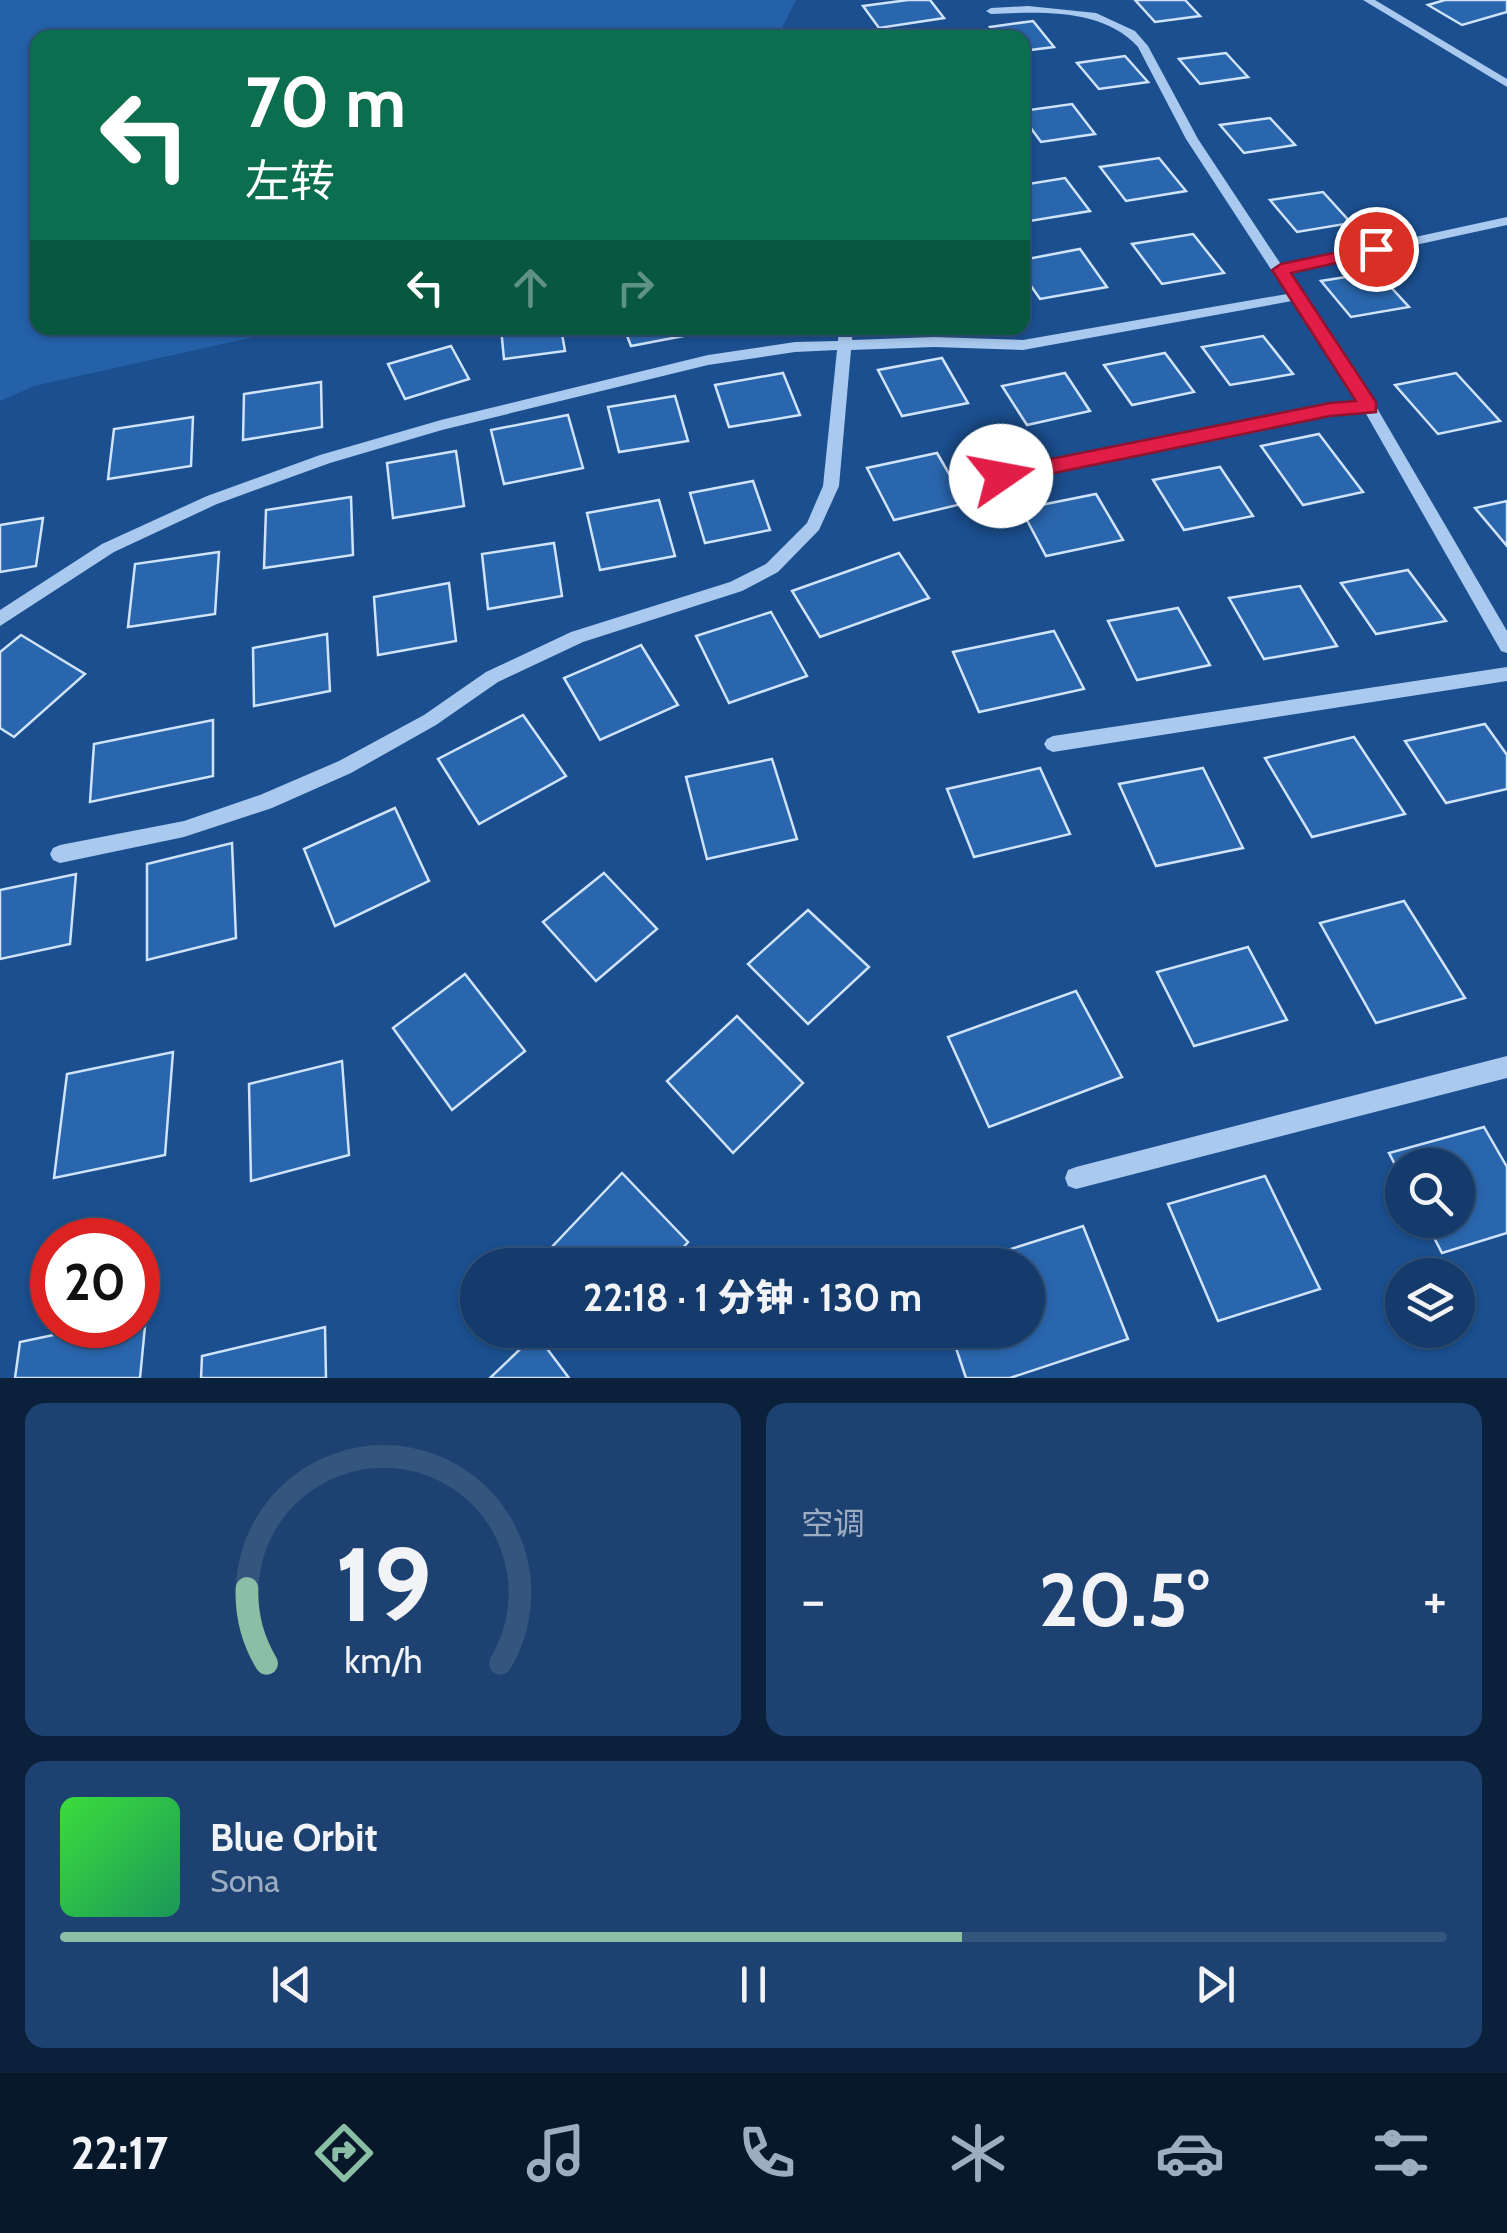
<!DOCTYPE html>
<html lang="zh">
<meta charset="utf-8">
<style>
:root{--surface:#143b6b;--page:#1d4271;--text:#f1f3f6;--muted:#9dadc1;--line:#33557e;--accent:#8abfa5}
body{margin:0;font-family:Cabin,"Noto Sans SC",sans-serif;background:var(--page);color:var(--text);height:100vh;display:flex;flex-direction:column;font-size:38px;white-space:nowrap}
*{box-sizing:border-box;margin:0}
p{font-size:32px;color:var(--muted)}
.icon{flex:none;width:55px;height:55px;fill:none;stroke:currentColor;stroke-width:2;stroke-linecap:round;stroke-linejoin:round}
.map{position:relative;height:1378px;overflow:hidden}
.panel{display:flex;flex-direction:column;gap:25px;padding:25px;background:#0b203b;flex:1}
.panel>*{flex:none}
.hud{position:absolute;left:30px;top:30px;width:1000px;height:305px;border-radius:20px;box-shadow:0 2px 8px #0004,0 0 0 2px var(--line);background:#0b6e4f;color:#fff;overflow:hidden}
.tools{position:absolute;left:1385px;top:1148px;display:grid;gap:20px}
.tools a{display:grid;place-items:center;width:90px;height:90px;border-radius:50%;background:var(--surface);box-shadow:0 2px 8px #0004,0 0 0 2px var(--line);font-size:50px}
.speed{position:absolute;left:30px;top:1218px;display:flex;gap:20px;font-size:50px;font-weight:700;text-align:center}
.speed>*{display:grid;place-content:center;width:130px;height:130px;border-radius:50%;background:var(--surface);box-shadow:0 2px 8px #0004,0 0 0 2px var(--line);line-height:1}
.speed .limit{border:15px solid #d22;background:#fff;color:#111}
.pin{position:absolute;display:grid;place-items:center;width:85px;height:85px;color:#fff;margin:-42px;border:5px solid #fff;border-radius:50%;box-shadow:0 2px 10px #0007}
.me{position:absolute;width:110px;margin:-55px;rotate:78deg;stroke-linejoin:round;filter:drop-shadow(0 0 8px #0008)}
.turn{display:flex;align-items:center;gap:35px;height:210px;padding:0 50px;font-size:45px}
.turn .icon{width:130px;height:130px;stroke-width:2.5}
.turn b{display:block;font-size:70px;line-height:85px}
.lanes{display:flex;align-items:center;height:95px;padding:0 50px;background:#0003;justify-content:center;gap:50px;direction:ltr}
.lanes .off{opacity:.35}
.big{font-size:75px;font-weight:800;line-height:1.1}
.panel .tile{flex:1;display:flex;flex-direction:column;justify-content:center;gap:15px;min-width:0;padding:0 35px;border-radius:20px;background:var(--page)}
.panel .dial{align-items:center;gap:0}
.dial svg{height:260px;overflow:visible;fill:none;stroke:var(--line);stroke-width:7;stroke-linecap:round;text-anchor:middle}
.dial text{fill:var(--text);stroke:none}
.song{display:flex;align-items:center;gap:30px}
.cover{width:120px;height:120px;border-radius:15px;background:linear-gradient(135deg,hsl(120 70% 55%),hsl(150 70% 35%))}
.played{height:10px;border-radius:5px;background:linear-gradient(90deg,var(--accent) 65%,var(--line) 65%)}
.keys{display:flex;justify-content:space-around;direction:ltr}
.heat{display:flex;justify-content:space-between;align-items:center;font-size:55px;direction:ltr}
.panel .tiles{flex:1;display:grid;gap:25px;grid-template-columns:1fr 1fr}
.tile:last-child{grid-column:span 2}
.trip{position:absolute;left:460px;top:1248px;width:585px;height:100px;border-radius:50px;background:var(--surface);box-shadow:0 2px 8px #0004,0 0 0 2px var(--line);font-weight:800;line-height:100px;text-align:center}
.dock{display:flex;height:160px;justify-content:space-around;align-items:center;background:#08182b;color:var(--muted)}
.dock .icon{width:70px;height:70px}
.dock .on{color:var(--accent)}
.dock b{font-size:45px;color:var(--text)}
.map>svg:first-child{display:block}
.green{fill:#2461a8}
.building{fill:#2a66ad;stroke:#cfe3fa;stroke-width:2.5}
.lines{fill:none;stroke-linecap:round;stroke-linejoin:round}
.minor{fill:#a9c9ee;fill-rule:evenodd}
.route{fill:#e11d48;stroke:#92132f;stroke-width:2.5}
</style>
<div class="map">
<svg width="1507" height="1378" viewBox="0 0 1507 1378">
<rect width="100%" height="100%" fill="#1b4f8f"/>
<path class="green" d="M0,0H796L777,38H38V328H294L34,386L0,401Z"/>
<g class="building">
<path d="M908,0H930L944,18L879,28L863,6Z"/>
<path d="M1135,0H1185L1200,16L1155,22Z"/>
<path d="M1445,0H1507V12L1462,25L1428,5Z"/>
<path d="M1033,21L1054,47L1022,51V38H997L990,27Z"/>
<path d="M1226,53L1248,77L1200,84L1179,59Z"/>
<path d="M1125,56L1148,82L1099,89L1077,63Z"/>
<path d="M1072,104L1095,134L1041,142L1022,116V111Z"/>
<path d="M1270,118L1295,145L1244,153L1220,125Z"/>
<path d="M1159,158L1186,191L1126,201L1100,167Z"/>
<path d="M1065,178L1090,211L1030,221L1022,210V185Z"/>
<path d="M1323,192L1351,223L1297,232L1270,200Z"/>
<path d="M1193,234L1224,273L1162,284L1132,244Z"/>
<path d="M1080,249L1107,287L1040,299L1022,273V260Z"/>
<path d="M1377,272L1409,307L1351,317L1321,281Z"/>
<path d="M501,328H561L565,351L504,359Z"/>
<path d="M624,328H697L699,333L631,346Z"/>
<path d="M1263,336L1293,374L1230,385L1202,347Z"/>
<path d="M451,346L469,379L405,399L388,364Z"/>
<path d="M1165,353L1194,392L1132,405L1104,365Z"/>
<path d="M942,358L968,403L902,416L878,370Z"/>
<path d="M783,373L800,415L729,427L715,385Z"/>
<path d="M1065,373L1090,411L1027,425L1002,386Z"/>
<path d="M1456,373L1500,421L1438,434L1395,385Z"/>
<path d="M321,382L322,427L243,440L244,394Z"/>
<path d="M675,396L688,441L619,452L608,407Z"/>
<path d="M568,415L583,468L504,484L491,430Z"/>
<path d="M193,417L191,466L108,479L114,429Z"/>
<path d="M1319,434L1363,492L1303,505L1261,446Z"/>
<path d="M456,451L464,506L393,518L387,463Z"/>
<path d="M937,453L966,503L894,520L867,468Z"/>
<path d="M1220,467L1253,516L1184,530L1153,480Z"/>
<path d="M753,481L770,530L705,543L690,493Z"/>
<path d="M1096,494L1123,540L1046,556L1021,509Z"/>
<path d="M351,497L353,555L264,568L266,510Z"/>
<path d="M659,500L675,556L600,570L587,513Z"/>
<path d="M1507,501V546L1475,508Z"/>
<path d="M43,518L36,566L0,572V525Z"/>
<path d="M554,543L562,596L488,609L482,554Z"/>
<path d="M219,552L215,614L128,627L135,564Z"/>
<path d="M899,553L929,598L820,637L792,591Z"/>
<path d="M1408,570L1446,621L1376,634L1341,583Z"/>
<path d="M449,583L456,641L378,655L374,597Z"/>
<path d="M1300,586L1337,646L1264,659L1229,598Z"/>
<path d="M1178,608L1210,665L1137,680L1108,621Z"/>
<path d="M771,612L807,676L729,703L696,636Z"/>
<path d="M1054,631L1084,689L979,712L953,652Z"/>
<path d="M327,634L330,691L254,706L253,648Z"/>
<path d="M21,635L85,674L14,737L0,728V652Z"/>
<path d="M641,645L678,705L600,740L564,678Z"/>
<path d="M523,715L566,776L479,824L438,759Z"/>
<path d="M213,720V776L90,802L94,744Z"/>
<path d="M1485,724L1507,755V789L1446,803L1405,741Z"/>
<path d="M1354,737L1405,814L1312,837L1265,758Z"/>
<path d="M772,759L797,839L707,859L686,777Z"/>
<path d="M1040,768L1070,834L974,857L947,789Z"/>
<path d="M1203,768L1243,848L1156,866L1119,784Z"/>
<path d="M395,808L429,881L335,926L304,849Z"/>
<path d="M232,843L236,938L147,960V864Z"/>
<path d="M604,873L657,929L596,981L543,922Z"/>
<path d="M76,874L70,944L0,959V890Z"/>
<path d="M1404,901L1465,998L1376,1023L1320,923Z"/>
<path d="M808,910L869,967L808,1024L748,964Z"/>
<path d="M1248,947L1287,1020L1194,1046L1157,972Z"/>
<path d="M465,974L525,1051L452,1110L393,1028Z"/>
<path d="M1076,991L1122,1077L989,1127L948,1037Z"/>
<path d="M737,1016L803,1083L733,1153L667,1081Z"/>
<path d="M173,1052L165,1155L54,1178L67,1074Z"/>
<path d="M342,1061L349,1155L251,1181L249,1084Z"/>
<path d="M1484,1127L1507,1167V1233L1442,1253L1425,1220H1458V1165H1402V1178L1389,1153Z"/>
<path d="M622,1173L688,1242L668,1265H562L549,1250Z"/>
<path d="M1265,1176L1320,1289L1218,1321L1168,1204Z"/>
<path d="M1083,1226L1128,1339L1010,1378H966L950,1330H1028V1265H961Z"/>
<path d="M146,1316L140,1378H15L20,1342L101,1325H138V1317Z"/>
<path d="M325,1327L326,1378H201L202,1356Z"/>
<path d="M536,1334L569,1378H490Z"/>
</g>
<g class="lines">
<g class="minor">
<path d="M1363,0H1375L1507,79V87Z"/>
<path d="M1028,6L1096,13L1135,31L1148,46L1198,139L1282,266L1507,217V225L1287,273L1300,292L1304,293V298L1374,403L1507,631V653L1501,651L1365,412L1330,414L1001,481L996,480L993,476L1001,471L1330,404L1359,403L1292,301L1023,350L934,347L851,350L839,486L819,530L778,572L742,591L583,642L498,682L436,725L351,773L272,808L184,837L60,863L53,860L50,854L53,848L60,845L184,821L260,795L339,761L424,715L486,672L571,632L730,582L766,564L807,523L823,486L837,350L795,352L708,365L442,430L330,463L217,504L114,552L0,626V610L102,544L207,496L320,455L441,420L708,355L795,342L838,341L839,328H853L852,340L934,337L1023,340L1287,294L1186,139L1138,47C1103,8 1040,12 991,14L986,11L991,8Z"/>
<path d="M1507,667V681L1053,752L1047,749L1044,744L1047,739L1053,736Z"/>
<path d="M1507,1056V1078L1076,1189L1068,1186L1065,1178L1068,1170L1076,1167Z"/>
</g>
</g>
<path class="route" d="M1376,244L1382,246V253L1291,273L1376,402V412L1330,416L1001,484L994,482V471L1001,469L1330,403L1356,401L1272,270L1281,264Z"/>
</svg>
<div class="tools">
<a><svg class="icon" aria-label="search" viewBox="0 0 24 24"><circle cx="10" cy="10" r="6"/><path d="M15 15l6 6"/></svg></a>
<a><svg class="icon" aria-label="layers" viewBox="0 0 24 24"><path d="M12 4l9 5-9 5-9-5zM3 14l9 5 9-5"/></svg></a>
</div>
<div class="speed"><div class="limit">20</div></div>
<div class="pin" style="left:1376px;top:249px;background:#d93025"><svg class="icon" aria-label="arrive" viewBox="0 0 24 24"><path d="M6 21V4h12l-3 4 3 4H6"/></svg></div>
<svg class="me" style="left:1001px;top:476px" viewBox="-20 -20 40 40"><circle r="19" fill="#fff"/><path d="M0-13L10 11 0 6-10 11z" fill="#e11d48"/></svg>
<div class="trip">22:18 · 1 分钟 · 130 m</div>
<div class="hud">
<div class="turn"><svg class="icon" aria-label="left" viewBox="0 0 24 24"><path d="M17 20v-9H6M10 6l-5 5 5 5"/></svg><div><b>70 m</b>左转</div></div>
<div class="lanes"><svg class="icon" aria-label="left" viewBox="0 0 24 24"><path d="M17 20v-9H6M10 6l-5 5 5 5"/></svg><svg class="icon off" aria-label="ahead" viewBox="0 0 24 24"><path d="M12 20V5M6 11l6-6 6 6"/></svg><svg class="icon off" aria-label="right" viewBox="0 0 24 24"><path d="M7 20v-9h11M14 6l5 5-5 5"/></svg></div>
</div>
</div>
<section class="panel">
<div class="tiles">
<div class="tile dial"><svg viewBox="0 0 100 80">
<path d="M14 69A42 42 0 1 1 86 69"/>
<path d="M14 69A42 42 0 0 1 8 46" stroke="#8abfa5"/>
<text x="50" y="56" font-size="32" font-weight="700">19</text>
<text x="50" y="72" font-size="11">km/h</text>
</svg></div>
<div class="tile"><p>空调</p>
<div class="heat"><a>−</a><b class="big">20.5°</b><a>+</a></div>
</div>
<div class="tile">
<div class="song"><i class="cover"></i><div><b>Blue Orbit</b><p>Sona</p></div></div>
<div class="played"></div>
<div class="keys"><svg class="icon" aria-label="previous" viewBox="0 0 24 24"><path d="M18 5L8 12l10 7zM5 5v14"/></svg><svg class="icon" aria-label="pause" viewBox="0 0 24 24"><path d="M8 5v14M16 5v14"/></svg><svg class="icon" aria-label="next" viewBox="0 0 24 24"><path d="M6 5l10 7-10 7zM19 5v14"/></svg></div>
</div>
</div>
</section>
<nav class="dock">
<b>22:17</b>
<svg class="icon on" aria-label="directions" viewBox="0 0 24 24"><path d="M12 3l9 9-9 9-9-9zM9 14v-3h6M13 9l2 2-2 2"/></svg>
<svg class="icon" aria-label="music" viewBox="0 0 24 24"><path d="M9 18V5l10-2v13"/><circle cx="6" cy="18" r="3"/><circle cx="16" cy="16" r="3"/></svg>
<svg class="icon" aria-label="phone" viewBox="0 0 24 24"><path d="M5 4h4l2 5-3 2q2 4 5 5l2-3 5 2v4C11 20 4 13 5 4z"/></svg>
<svg class="icon" aria-label="climate" viewBox="0 0 24 24"><path d="M12 3v18M4 7l16 10M4 17L20 7"/></svg>
<svg class="icon" aria-label="car" viewBox="0 0 24 24"><path d="M5 17H2v-5l4-1 3-4h7l3 4 3 1v5h-3M9 17h6M6 11h13"/><circle cx="7" cy="17" r="2"/><circle cx="17" cy="17" r="2"/></svg>
<svg class="icon" aria-label="filters" viewBox="0 0 24 24"><path d="M4 7h16M4 17h16"/><circle cx="9" cy="7" r="2"/><circle cx="15" cy="17" r="2"/></svg>
</nav>
